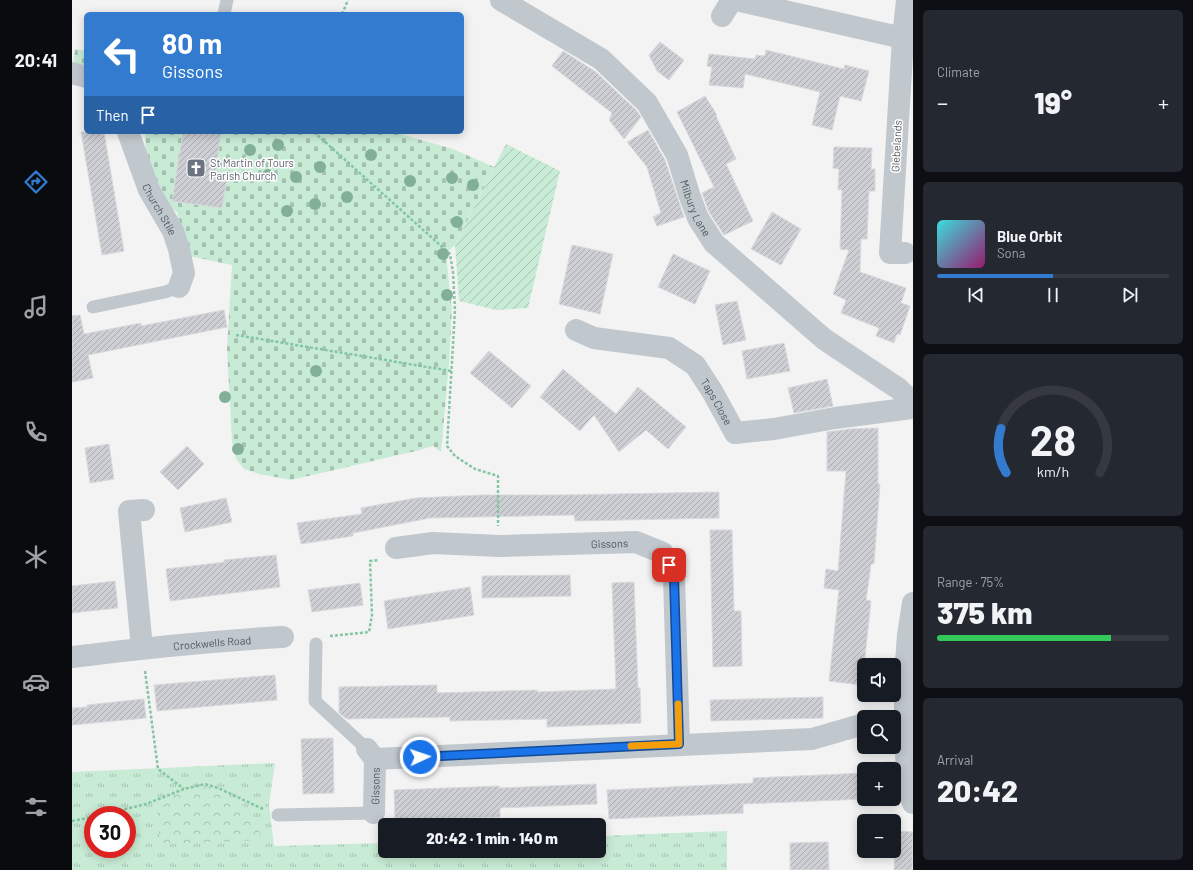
<!DOCTYPE html>
<meta charset="utf-8">
<style>
:root{--surface:#171b24;--page:#242831;--text:#f1f3f6;--muted:#9ea1a6;--line:#363941;--accent:#327bcf}
body{margin:0;font-family:Barlow,sans-serif;background:var(--page);color:var(--text);height:100vh;display:flex;flex-direction:column;font-size:15px;white-space:nowrap}
*{box-sizing:border-box;margin:0}
p{font-size:13px;color:var(--muted)}
.icon{flex:none;width:22px;height:22px;fill:none;stroke:currentColor;stroke-width:2;stroke-linecap:round;stroke-linejoin:round}
.map{position:relative;flex:1;overflow:hidden}
.drawer{display:flex;flex-direction:column;gap:10px;padding:10px;background:#0d0f14;width:280px}
.drawer>*{flex:none}
.hud{position:absolute;left:12px;top:12px;width:380px;height:122px;border-radius:6px;box-shadow:0 2px 10px #0003;background:#327bcf;color:#fff;overflow:hidden}
.buttons{position:absolute;left:785px;top:658px;display:grid;gap:8px}
.buttons a{display:grid;place-items:center;width:44px;height:44px;border-radius:6px;background:var(--surface);box-shadow:0 2px 10px #0003;font-size:20px}
.speed{position:absolute;left:12px;top:806px;display:flex;gap:8px;font-size:20px;font-weight:700;text-align:center}
.speed>*{display:grid;place-content:center;width:52px;height:52px;border-radius:50%;background:var(--surface);box-shadow:0 2px 10px #0003;line-height:1}
.speed .limit{border:6px solid #d22;background:#fff;color:#111}
.pin{position:absolute;display:grid;place-items:center;width:34px;height:34px;color:#fff;margin:-17px;border-radius:8px;box-shadow:0 2px 6px #0006}
.me{position:absolute;width:44px;margin:-22px;rotate:87deg;stroke-linejoin:round;filter:drop-shadow(0 0 3px #0008)}
.turn{display:flex;align-items:center;gap:14px;height:84px;padding:0 12px;font-size:18px}
.turn .icon{width:52px;height:52px;stroke-width:2.5}
.turn b{display:block;font-size:28px;line-height:34px}
.then{display:flex;align-items:center;height:38px;padding:0 12px;background:#0003;gap:8px;font-size:15px}
.big{font-size:30px;font-weight:800;line-height:1.1}
.drawer .tile{flex:1;display:flex;flex-direction:column;justify-content:center;gap:6px;min-width:0;padding:0 14px;border-radius:6px;background:var(--page)}
.drawer .dial{align-items:center;gap:0}
.dial svg{height:104px;overflow:visible;fill:none;stroke:var(--line);stroke-width:7;stroke-linecap:round;text-anchor:middle}
.dial text{fill:var(--text);stroke:none}
.song{display:flex;align-items:center;gap:12px}
.cover{width:48px;height:48px;border-radius:6px;background:linear-gradient(135deg,hsl(180 70% 55%),hsl(320 70% 35%))}
.played{height:4px;border-radius:2px;background:linear-gradient(90deg,var(--accent) 50%,var(--line) 50%)}
.keys{display:flex;justify-content:space-around;direction:ltr}
.heat{display:flex;justify-content:space-between;align-items:center;font-size:22px;direction:ltr}
.charge{height:6px;border-radius:3px;background:linear-gradient(90deg,#34c759 75%,var(--line) 0)}
.trip{position:absolute;left:306px;top:818px;width:228px;height:40px;border-radius:6px;background:var(--surface);box-shadow:0 2px 10px #0003;font-weight:800;line-height:40px;text-align:center}
main{display:flex;flex:1;min-height:0}
.tab-bar{display:flex;flex-direction:column;width:72px;justify-content:space-around;align-items:center;background:#090b0e;color:var(--muted)}
.tab-bar .icon{width:28px;height:28px}
.tab-bar .active{color:var(--accent)}
.tab-bar b{font-size:18px;color:var(--text)}
.map>svg:first-child{display:block}
.grass{fill:url(#grass-tufts);fill-rule:evenodd}
.cemetery{fill:url(#cemetery-stones)}
.park{fill:url(#park-crowns)}
.garden{fill:url(#garden-furrows)}
.building{fill:url(#building-hatch);stroke:#d7d9dd}
.lines{fill:none;stroke-linecap:round;stroke-linejoin:round}
.path{stroke:#84c5a3;stroke-width:2.5;stroke-dasharray:3 2;stroke-linecap:butt}
.service{stroke:#c0c7cd;stroke-width:13}
.minor{stroke:#c0c7cd;stroke-width:22}
.tree{fill:#82af97}
.route-casing{stroke:#114b97;stroke-width:10}
.route{stroke:#1a73e8;stroke-width:7}
.slow{stroke:#f59e0b;stroke-width:7}
.labels{text-anchor:middle;dominant-baseline:central;stroke-width:3;stroke-linejoin:round;paint-order:stroke}
.street-label{font-size:11px;fill:#4c565e;stroke:#fff}
.worship-label{font-size:11px;fill:#5b616d;stroke:#fff;text-anchor:start}
</style>
<main>
<nav class="tab-bar">
<b>20:41</b>
<svg class="icon active" aria-label="directions" viewBox="0 0 24 24"><path d="M12 3l9 9-9 9-9-9zM9 14v-3h6M13 9l2 2-2 2"/></svg>
<svg class="icon" aria-label="music" viewBox="0 0 24 24"><path d="M9 18V5l10-2v13"/><circle cx="6" cy="18" r="3"/><circle cx="16" cy="16" r="3"/></svg>
<svg class="icon" aria-label="phone" viewBox="0 0 24 24"><path d="M5 4h4l2 5-3 2q2 4 5 5l2-3 5 2v4C11 20 4 13 5 4z"/></svg>
<svg class="icon" aria-label="climate" viewBox="0 0 24 24"><path d="M12 3v18M4 7l16 10M4 17L20 7"/></svg>
<svg class="icon" aria-label="car" viewBox="0 0 24 24"><path d="M5 17H2v-5l4-1 3-4h7l3 4 3 1v5h-3M9 17h6M6 11h13"/><circle cx="7" cy="17" r="2"/><circle cx="17" cy="17" r="2"/></svg>
<svg class="icon" aria-label="filters" viewBox="0 0 24 24"><path d="M4 7h16M4 17h16"/><circle cx="9" cy="7" r="2"/><circle cx="15" cy="17" r="2"/></svg>
</nav>
<div class="map">
<svg width="841" height="870" viewBox="0 0 841 870">
<defs>
<pattern id="grass-tufts" width="24" height="20" patternUnits="userSpaceOnUse"><rect width="24" height="20" fill="#c8ebd5"/><path d="M3 7l-1-3M5 7V3M7 7l1-3M15 17l-1-3M17 17v-4M19 17l1-3" fill="none" stroke="#a5c1b0"/></pattern>
<pattern id="cemetery-stones" width="16" height="16" patternUnits="userSpaceOnUse"><rect width="16" height="16" fill="#c8ebd5"/><path d="M2 7V4a2 2 0 0 1 4 0v3zM10 15v-3a2 2 0 0 1 4 0v3z" fill="#a5c1b0"/></pattern>
<pattern id="park-crowns" width="20" height="18" patternUnits="userSpaceOnUse"><rect width="20" height="18" fill="#c8ebd5"/><path d="M2 6a3 3 0 1 1 6 0M12 15a3 3 0 1 1 6 0" fill="none" stroke="#a5c1b0"/></pattern>
<pattern id="garden-furrows" width="10" height="10" patternUnits="userSpaceOnUse"><rect width="10" height="10" fill="#c8ebd5"/><path d="M-1 1l2-2M0 10L10 0M9 11l2-2" fill="none" stroke="#a5c1b0"/></pattern>
<pattern id="building-hatch" width="6" height="6" patternUnits="userSpaceOnUse"><rect width="6" height="6" fill="#cdcfd4"/><path d="M-1 1l2-2M0 6l6-6M5 7l2-2" fill="none" stroke="#a9abaf"/></pattern>
</defs>
<rect width="100%" height="100%" fill="#f4f3f3"/>
<path class="grass" d="M203,763L197,804L202,846L313,843V851H527V836L655,831V870H0V772ZM21,815H55V849H21Z"/>
<g class="cemetery">
<path d="M3,49L14,51V70L1,64Z"/>
<path d="M73,132H321L381,149L422,167L383,245L374,253L379,302L380,308L377,364L369,452L361,446L344,451L219,480L187,474L172,469L164,459L160,441L155,349L160,265L117,256L105,212L98,207L74,163Z"/>
</g>
<path class="park" d="M131,786L142,787L176,809L187,830L188,840L88,844L84,801Z"/>
<path class="garden" d="M434,144L488,171L456,308L424,310L387,301L383,245Z"/>
<g class="building">
<path d="M588,42L612,60L597,80L585,71L577,55Z"/>
<path d="M694,50L772,69L773,65L797,71L789,101L768,96L760,130L740,125L748,92L673,74L671,88L637,85L640,67L635,66L637,54L683,59L684,55L693,56Z"/>
<path d="M491,51L524,72L565,111L569,117L552,139L537,120L540,113L480,66Z"/>
<path d="M633,96L645,115L644,116L664,159L654,164L681,221L652,235L637,212L630,193L642,187L605,112Z"/>
<path d="M576,130L593,160L612,217L585,226L581,217L589,213L575,167L555,142Z"/>
<path d="M9,132H32L52,251L30,255Z"/>
<path d="M111,132H149L143,176L155,178L150,208L100,201Z"/>
<path d="M762,147L800,148L799,169H803V191H797L795,239H789L788,272L834,288L829,303L838,306L828,335L825,334L822,343L804,336L807,328L769,313L774,300L761,294L777,250L768,249L770,190H766L767,169L761,168Z"/>
<path d="M700,212L729,229L709,265L679,249Z"/>
<path d="M500,245L541,254L528,314L487,304Z"/>
<path d="M601,254L638,271L623,304L586,287Z"/>
<path d="M665,301L674,340L651,345L643,305Z"/>
<path d="M152,310L155,327L16,355L21,378L0,382V316L8,315L12,334L69,323V326Z"/>
<path d="M712,343L718,371L675,379L670,351Z"/>
<path d="M417,351L459,386L440,408L398,373Z"/>
<path d="M491,369L544,414L566,387L614,427L596,449L574,430L547,452L522,415L508,431L468,397Z"/>
<path d="M755,379L761,406L722,413L716,388Z"/>
<path d="M806,428V484H808L802,564H799L794,600L799,601L790,685L757,681L767,590L752,588L754,569L766,571L774,471H755V432L778,429Z"/>
<path d="M37,444L42,479L18,483L13,448Z"/>
<path d="M115,446L132,464L106,490L88,472Z"/>
<path d="M647,492V518L503,521L502,515L358,518L281,533V536L229,544L225,523L290,514L289,508L344,498L410,495H490Z"/>
<path d="M154,498L160,522L113,532L108,508Z"/>
<path d="M638,530H660L662,611H669L670,666L641,667Z"/>
<path d="M204,555L208,587L98,601L94,569L153,562L152,560Z"/>
<path d="M498,575L499,596L410,598V576Z"/>
<path d="M43,581L46,608L0,613V586Z"/>
<path d="M562,582L566,688H568L569,723L475,727V719L378,721V717L275,719L267,713V687L365,685V693L465,690V692L544,689L540,583Z"/>
<path d="M288,583L291,605L240,612L236,590Z"/>
<path d="M398,587L402,615L316,629L312,601Z"/>
<path d="M203,675L205,700L85,711L82,685Z"/>
<path d="M751,697V718L639,721L638,700Z"/>
<path d="M72,699L74,718L0,725V708L15,707V705Z"/>
<path d="M261,738L262,793L231,794L229,739Z"/>
<path d="M810,762H822L823,789H822V769H810Z"/>
<path d="M792,773V799H794L671,804V813L537,819L535,790L681,783V778Z"/>
<path d="M524,784L525,804L428,808V817L323,820L322,790L427,786V788Z"/>
<path d="M824,831L841,832L840,870H822Z"/>
<path d="M756,842L757,870H718V843Z"/>
</g>
<g class="lines">
<g class="path">
<path d="M270,14L276,0"/>
<path d="M242,132L378,254L381,272L383,310L375,446L383,456L403,469L426,476V526"/>
<path d="M164,335L379,371"/>
<path d="M258,636L297,632L300,615L298,561L307,560"/>
<path d="M73,671L86,769L112,789"/>
<path d="M28,815L74,804L112,789L133,784L146,788L191,809"/>
<path d="M0,821L21,817"/>
</g>
<g class="service">
<path d="M152,14L155,0"/>
<path d="M21,307L93,292L107,287"/>
<path d="M244,644L243,701L295,749"/>
<path d="M206,815L302,813"/>
</g>
<g class="minor">
<path id="s1" d="M429,0L529,59L575,103L605,155L617,194L626,218L642,243L752,339L827,389L841,403"/>
<path d="M664,0L831,38L818,253H833"/>
<path d="M650,16L660,0"/>
<path d="M831,38L835,0"/>
<path d="M0,73L14,77"/>
<path id="s2" d="M56,132L77,190L101,231L107,249L112,273L107,287"/>
<path id="s3" d="M504,330L522,338L597,348L623,365L640,391L663,433L702,429L763,418L841,408"/>
<path id="s4" d="M324,548L361,543L427,546L564,542L591,553L602,577L607,744"/>
<path d="M841,603L836,635L833,675V713L835,786L841,803"/>
<path d="M70,648L57,511L72,510"/>
<path id="s5" d="M0,657C70,648 140,641 211,637"/>
<path d="M295,749L303,759L740,739L792,724"/>
<path id="s6" d="M302,813L303,759"/>
</g>
</g>
<g class="tree">
<circle cx="206" cy="145" r="6"/>
<circle cx="178" cy="150" r="6"/>
<circle cx="299" cy="155" r="6"/>
<circle cx="248" cy="167" r="6"/>
<circle cx="196" cy="175" r="6"/>
<circle cx="224" cy="177" r="6"/>
<circle cx="380" cy="178" r="6"/>
<circle cx="338" cy="181" r="6"/>
<circle cx="401" cy="185" r="6"/>
<circle cx="275" cy="197" r="6"/>
<circle cx="243" cy="204" r="6"/>
<circle cx="215" cy="211" r="6"/>
<circle cx="385" cy="222" r="6"/>
<circle cx="371" cy="254" r="6"/>
<circle cx="375" cy="295" r="6"/>
<circle cx="244" cy="371" r="6"/>
<circle cx="153" cy="397" r="6"/>
<circle cx="166" cy="449" r="6"/>
</g>
<g class="lines">
<defs>
<path id="route" d="M348,757L607,744L602,577L597,565"/>
</defs>
<use href="#route" class="route-casing"/>
<use href="#route" class="route"/>
<path class="slow" d="M559,746L607,744L606,704"/>
</g>
<defs>
<symbol id="church-square" viewBox="-11 -11 22 22"><rect x="-9" y="-9" width="18" height="18" rx="4" fill="#6b7280" stroke="#fff"/><path d="M-1.2-6h2.4v3.5h3.3v2.4h-3.3V6h-2.4V-.1h-3.3v-2.4h3.3Z" fill="#fff"/></symbol>
</defs>
<g fill-rule="evenodd">
<use href="#church-square" x="113" y="157" width="22" height="22"/>
</g>
<g class="labels">
<g class="street-label">
<text transform="translate(824 146) rotate(-87)">Glebelands</text>
<text stroke="none"><textPath href="#s1" startOffset="296">Milbury Lane</textPath></text>
<text stroke="none"><textPath href="#s2" startOffset="84">Church Stile</textPath></text>
<text stroke="none"><textPath href="#s3" startOffset="169">Taps Close</textPath></text>
<text stroke="none"><textPath href="#s4" startOffset="214">Gissons</textPath></text>
<text stroke="none"><textPath href="#s5" startOffset="141">Crockwells Road</textPath></text>
<text stroke="none"><textPath href="#s6" startOffset="27">Gissons</textPath></text>
</g>
<g class="worship-label">
<text x="138" y="162">St Martin of Tours<tspan x="138" dy="13">Parish Church</tspan></text>
</g>
</g>
</svg>
<div class="buttons">
<a><svg class="icon" aria-label="sound" viewBox="0 0 24 24"><path d="M4 9h4l5-4v14l-5-4H4zM17 9q2 3 0 6"/></svg></a>
<a><svg class="icon" aria-label="search" viewBox="0 0 24 24"><circle cx="10" cy="10" r="6"/><path d="M15 15l6 6"/></svg></a>
<a>+</a>
<a>−</a>
</div>
<div class="speed"><div class="limit">30</div></div>
<div class="pin" style="left:597px;top:565px;background:#d93025"><svg class="icon" aria-label="arrive" viewBox="0 0 24 24"><path d="M6 21V4h12l-3 4 3 4H6"/></svg></div>
<svg class="me" style="left:348px;top:757px" viewBox="-20 -20 40 40"><circle r="17" fill="#1a73e8" stroke="#fff" stroke-width="3"/><path d="M0-11L8 9 0 5-8 9z" fill="#fff"/></svg>
<div class="trip">20:42 · 1 min · 140 m</div>
<div class="hud">
<div class="turn"><svg class="icon" aria-label="left" viewBox="0 0 24 24"><path d="M17 20v-9H6M10 6l-5 5 5 5"/></svg><div><b>80 m</b>Gissons</div></div>
<div class="then">Then<svg class="icon" aria-label="arrive" viewBox="0 0 24 24"><path d="M6 21V4h12l-3 4 3 4H6"/></svg></div>
</div>
</div>
<section class="drawer">
<div class="tile"><p>Climate</p>
<div class="heat"><a>−</a><b class="big">19°</b><a>+</a></div>
</div>
<div class="tile">
<div class="song"><i class="cover"></i><div><b>Blue Orbit</b><p>Sona</p></div></div>
<div class="played"></div>
<div class="keys"><svg class="icon" aria-label="previous" viewBox="0 0 24 24"><path d="M18 5L8 12l10 7zM5 5v14"/></svg><svg class="icon" aria-label="pause" viewBox="0 0 24 24"><path d="M8 5v14M16 5v14"/></svg><svg class="icon" aria-label="next" viewBox="0 0 24 24"><path d="M6 5l10 7-10 7zM19 5v14"/></svg></div>
</div>
<div class="tile dial"><svg viewBox="0 0 100 80">
<path d="M14 69A42 42 0 1 1 86 69"/>
<path d="M14 69A42 42 0 0 1 10 35" stroke="#327bcf"/>
<text x="50" y="56" font-size="32" font-weight="700">28</text>
<text x="50" y="72" font-size="11">km/h</text>
</svg></div>
<div class="tile"><p>Range · 75%</p><b class="big">375 km</b><div class="charge"></div></div>
<div class="tile"><p>Arrival</p><b class="big">20:42</b></div>
</section>
</main>
